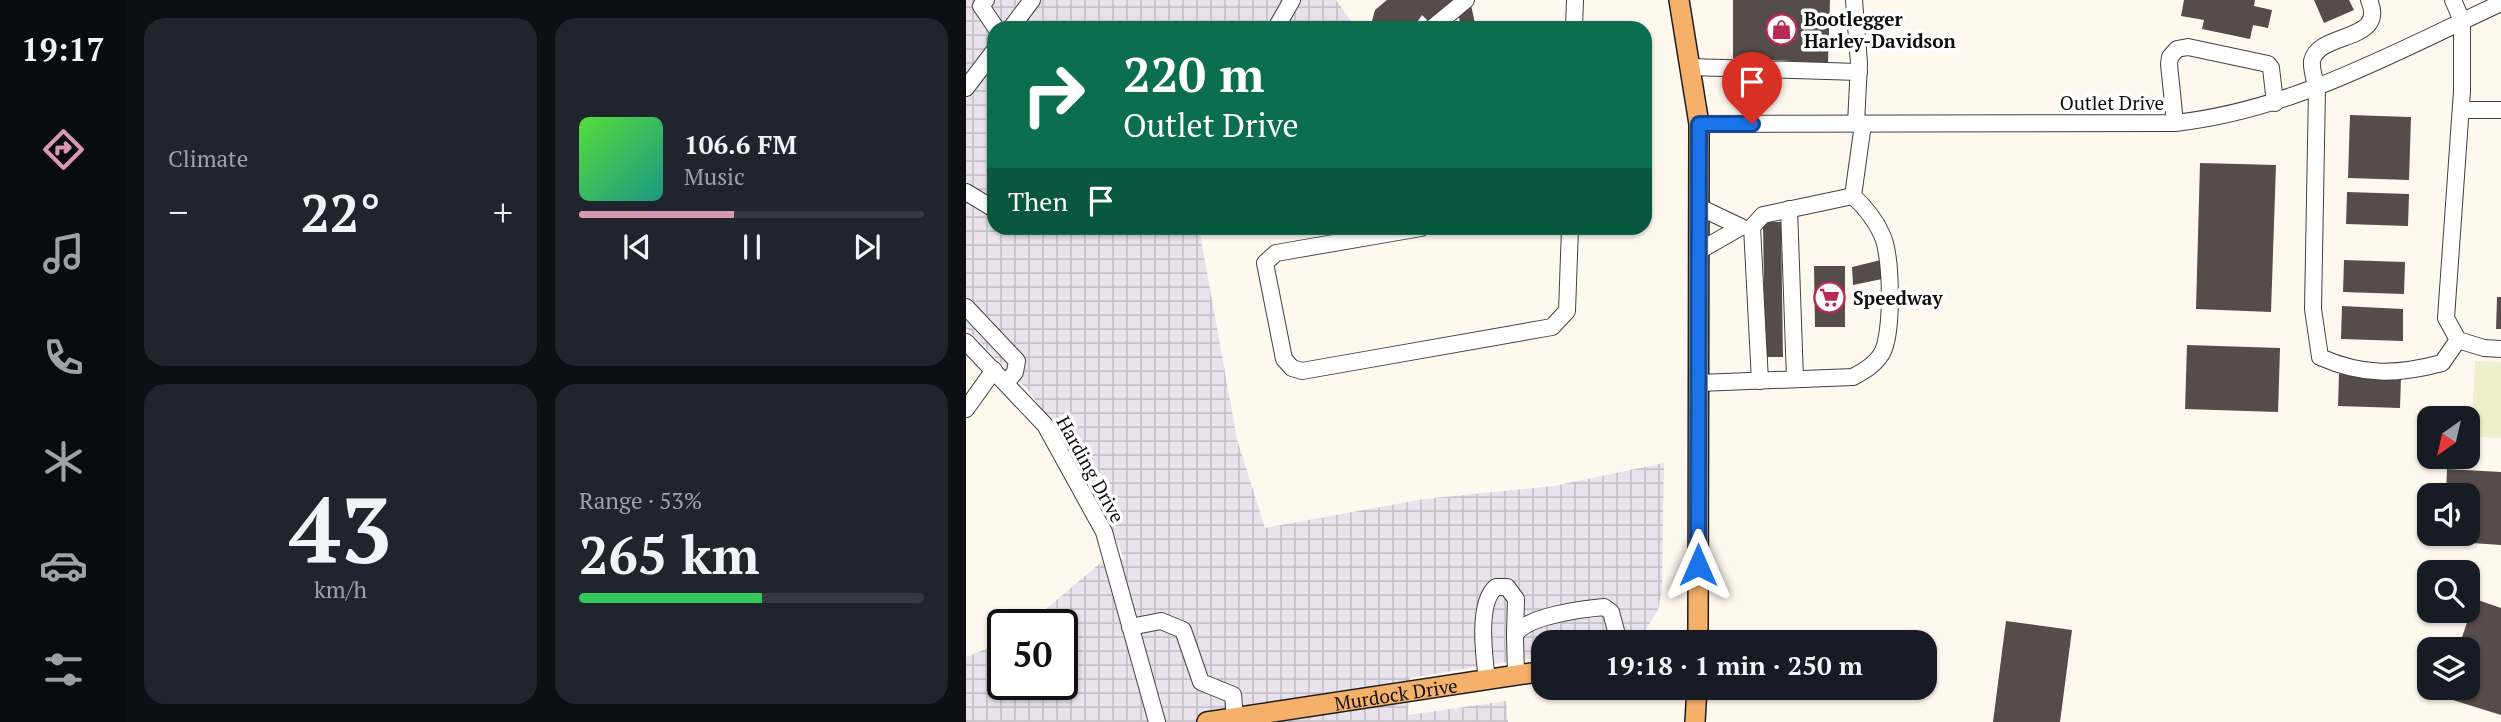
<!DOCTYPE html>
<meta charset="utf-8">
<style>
:root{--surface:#171b24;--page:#20242c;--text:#f1f3f6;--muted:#9ea1a6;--line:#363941;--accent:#d898ad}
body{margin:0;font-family:"PT Serif",serif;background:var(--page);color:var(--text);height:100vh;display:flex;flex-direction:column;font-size:26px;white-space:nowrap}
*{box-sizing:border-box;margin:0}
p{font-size:23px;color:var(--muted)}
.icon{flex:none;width:38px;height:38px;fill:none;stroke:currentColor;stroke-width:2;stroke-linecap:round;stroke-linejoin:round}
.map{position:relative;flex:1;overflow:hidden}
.side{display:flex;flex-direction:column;gap:18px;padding:18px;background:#0d0f14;width:840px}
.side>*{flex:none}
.banner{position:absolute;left:21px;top:21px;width:665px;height:214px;border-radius:21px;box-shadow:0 2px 5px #0004;background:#0b6e4f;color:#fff;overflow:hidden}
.needle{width:46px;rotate:214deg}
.buttons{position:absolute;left:1451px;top:406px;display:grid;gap:14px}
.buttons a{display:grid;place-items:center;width:63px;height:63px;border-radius:14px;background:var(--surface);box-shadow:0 2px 5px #0004;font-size:35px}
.speed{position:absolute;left:21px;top:609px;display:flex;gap:14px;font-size:35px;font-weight:700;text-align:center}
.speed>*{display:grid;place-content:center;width:91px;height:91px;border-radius:50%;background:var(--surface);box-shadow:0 2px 5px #0004;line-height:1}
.speed .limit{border:4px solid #111;border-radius:10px;background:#fff;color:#111}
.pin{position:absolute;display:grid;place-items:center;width:60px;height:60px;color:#fff;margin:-72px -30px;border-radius:50% 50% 50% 0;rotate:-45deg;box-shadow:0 0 7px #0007}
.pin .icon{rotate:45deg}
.me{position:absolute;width:77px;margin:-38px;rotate:0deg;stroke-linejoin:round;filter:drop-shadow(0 0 5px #0008)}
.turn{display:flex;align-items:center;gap:24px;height:147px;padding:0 21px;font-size:32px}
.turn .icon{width:91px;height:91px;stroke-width:2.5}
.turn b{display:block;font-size:49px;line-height:60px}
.then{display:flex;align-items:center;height:66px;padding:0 21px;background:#0003;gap:14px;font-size:26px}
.big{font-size:52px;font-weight:800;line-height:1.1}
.side .card{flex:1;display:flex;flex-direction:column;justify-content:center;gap:10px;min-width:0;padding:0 24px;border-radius:21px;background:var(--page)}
.side .dial{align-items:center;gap:0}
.dial b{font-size:91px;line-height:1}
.song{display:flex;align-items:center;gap:21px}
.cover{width:84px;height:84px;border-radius:10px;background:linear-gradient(135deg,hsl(110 70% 55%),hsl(170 70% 35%))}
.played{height:7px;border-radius:4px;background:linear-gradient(90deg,var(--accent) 45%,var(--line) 45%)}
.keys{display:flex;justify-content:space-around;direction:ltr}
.heat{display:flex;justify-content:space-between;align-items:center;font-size:38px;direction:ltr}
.charge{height:10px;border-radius:5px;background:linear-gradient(90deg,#34c759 53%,var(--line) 0)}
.side .tiles{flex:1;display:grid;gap:18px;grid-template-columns:repeat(2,1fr)}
.trip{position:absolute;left:565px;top:630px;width:406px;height:70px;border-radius:21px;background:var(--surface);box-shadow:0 2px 5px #0004;font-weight:800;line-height:70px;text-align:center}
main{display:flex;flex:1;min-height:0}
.dock{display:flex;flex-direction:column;width:126px;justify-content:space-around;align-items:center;background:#090b0e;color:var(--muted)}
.dock .icon{width:49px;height:49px}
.dock .on{color:var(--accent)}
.dock b{font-size:32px;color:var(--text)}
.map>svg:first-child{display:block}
.industrial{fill:url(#industrial-grid)}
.pitch{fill:#ecf0cb}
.building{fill:#564c4a}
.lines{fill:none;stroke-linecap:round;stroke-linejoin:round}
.minor-casing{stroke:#414141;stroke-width:18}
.major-casing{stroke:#1f1f1f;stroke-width:22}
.minor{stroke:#fff;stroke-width:16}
.major{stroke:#f5b069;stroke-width:19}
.route-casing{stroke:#114b97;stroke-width:18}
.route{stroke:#1a73e8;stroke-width:12}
.labels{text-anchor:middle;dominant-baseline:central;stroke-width:7;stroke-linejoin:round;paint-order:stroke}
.poi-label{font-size:19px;font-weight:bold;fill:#0e0e0e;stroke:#fff;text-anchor:start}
.street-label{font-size:19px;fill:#0e0e0e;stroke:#fff}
</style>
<main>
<nav class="dock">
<b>19:17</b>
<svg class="icon on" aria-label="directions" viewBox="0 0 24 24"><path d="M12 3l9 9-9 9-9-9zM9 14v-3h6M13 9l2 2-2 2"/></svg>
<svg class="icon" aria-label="music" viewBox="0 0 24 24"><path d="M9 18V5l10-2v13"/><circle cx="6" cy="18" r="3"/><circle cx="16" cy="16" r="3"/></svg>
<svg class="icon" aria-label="phone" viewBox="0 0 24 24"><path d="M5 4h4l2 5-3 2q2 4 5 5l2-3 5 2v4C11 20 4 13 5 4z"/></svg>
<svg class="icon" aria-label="climate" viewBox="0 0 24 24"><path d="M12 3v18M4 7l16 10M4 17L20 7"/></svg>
<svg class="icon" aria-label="car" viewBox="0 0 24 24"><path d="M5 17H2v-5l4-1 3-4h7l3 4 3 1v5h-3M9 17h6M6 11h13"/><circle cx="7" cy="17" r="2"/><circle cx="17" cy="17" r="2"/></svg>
<svg class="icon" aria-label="filters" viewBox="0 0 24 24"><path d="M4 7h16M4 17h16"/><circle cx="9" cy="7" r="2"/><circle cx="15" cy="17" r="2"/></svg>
</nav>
<section class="side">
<div class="tiles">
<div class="card"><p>Climate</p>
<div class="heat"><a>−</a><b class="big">22°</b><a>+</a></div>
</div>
<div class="card">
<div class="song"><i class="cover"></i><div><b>106.6 FM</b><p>Music</p></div></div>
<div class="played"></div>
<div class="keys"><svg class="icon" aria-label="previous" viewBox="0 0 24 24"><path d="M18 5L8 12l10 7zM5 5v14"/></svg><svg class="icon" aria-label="pause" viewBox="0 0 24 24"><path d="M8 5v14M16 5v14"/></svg><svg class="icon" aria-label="next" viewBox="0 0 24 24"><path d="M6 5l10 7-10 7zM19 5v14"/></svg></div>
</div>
<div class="card dial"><b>43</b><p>km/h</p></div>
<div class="card"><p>Range · 53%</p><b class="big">265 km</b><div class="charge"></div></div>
</div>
</section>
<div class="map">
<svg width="1535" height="722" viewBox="0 0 1535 722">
<defs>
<pattern id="industrial-grid" width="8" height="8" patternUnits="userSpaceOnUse" patternTransform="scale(1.75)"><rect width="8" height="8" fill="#e9e2ec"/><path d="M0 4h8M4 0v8" fill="none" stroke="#c7c1c9"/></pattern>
</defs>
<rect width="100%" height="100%" fill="#fff8ef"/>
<path class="industrial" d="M0,0H370L390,28H28V228H233L271,439L299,528L458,499L588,486L698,463L696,590L692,610L673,640L663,642H578L577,656L444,678L442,715L540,701L542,722H0V657L37,642V684H96V625H61L138,560L158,558L131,498L65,393L0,328Z"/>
<path class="pitch" d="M1509,361L1535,362V438L1505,437Z"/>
<g class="building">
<path d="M421,0H488L464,23L456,15L447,28H404L409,10Z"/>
<path d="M767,0H864L862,63L767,58Z"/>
<path d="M1218,0H1289L1288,6L1306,10L1302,28L1287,25L1284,39L1236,29L1238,20L1215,16Z"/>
<path d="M1348,0H1383L1388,10L1358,23Z"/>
<path d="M505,5L510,28H495L493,17Z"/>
<path d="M1384,115L1445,117L1443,180L1382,178Z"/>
<path d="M1234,163L1310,165L1305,312L1230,309Z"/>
<path d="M1381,192L1443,194L1442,226L1380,224Z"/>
<path d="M797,222H815L817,357H799Z"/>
<path d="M915,260L916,279L887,285L886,267Z"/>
<path d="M1378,260L1439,262L1438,294L1377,292Z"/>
<path d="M848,266H879V327H849Z"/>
<path d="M1531,297H1535V329H1530Z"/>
<path d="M1376,306L1437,309V341L1375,339Z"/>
<path d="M1221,345L1314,348L1312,412L1219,409Z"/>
<path d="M1373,374L1435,376L1434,408L1372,406Z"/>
<path d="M1481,469L1535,472V545L1477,541V534H1502V495H1480Z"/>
<path d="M1509,599L1535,608V715L1477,697L1480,688H1502V649H1492Z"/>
<path d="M1040,621L1106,630L1094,722H1027Z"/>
</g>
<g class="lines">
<defs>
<g id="minor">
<path d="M20,0L15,6L30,28"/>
<path d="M888,0L893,63L890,124"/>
<path d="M1403,0C1422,43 1352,31 1346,61C1345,69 1349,81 1351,89L1347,309L1354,357C1397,376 1431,375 1476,363L1492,340"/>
<path d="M1487,0L1496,21V91L1480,318L1492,340L1518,348L1535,349"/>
<path d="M45,28L66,0"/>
<path d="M310,28L326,0"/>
<path d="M466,28L500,0"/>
<path d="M608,28L609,0"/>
<path d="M724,67L893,72"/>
<path d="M0,88L28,51"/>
<path d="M1495,110H1535"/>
<path d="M1209,123L1203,64L1204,57L1211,49L1222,47L1302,64L1305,68L1309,103"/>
<path d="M733,124L1209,123C1327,110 1429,52 1535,3"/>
<path d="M0,192L28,209"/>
<path d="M823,209L829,379"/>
<path d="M455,228L310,253L299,263L318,359L326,368L336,371L586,327L601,311L604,228"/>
<path d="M733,251L775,227L733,207"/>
<path d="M0,307L51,361L49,372L40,383"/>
<path d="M0,342L79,425L138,532L191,722"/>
<path d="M794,381L786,227L797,215L887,196"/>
<path d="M733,383L887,377C898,371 909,365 916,353C927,333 926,256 916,235C909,219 900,208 887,196L897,124"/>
<path d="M0,409L28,370"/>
<path d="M164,627L195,621L217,630L235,682L267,695L269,718"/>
<path d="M550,675L549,635C560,616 616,609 638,607L645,612L653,642"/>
<path d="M521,679C518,657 511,602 530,587H541L550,599L549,635"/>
</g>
<g id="major">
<path d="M713,0L733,124L732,642"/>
<path id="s1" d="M241,722L578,671"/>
<path d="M729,722L731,688"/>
</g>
</defs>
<use href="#minor" class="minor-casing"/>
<use href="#major" class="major-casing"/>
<use href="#minor" class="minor"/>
<use href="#major" class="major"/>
</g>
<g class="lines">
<defs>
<path id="route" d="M732,565L733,124H786"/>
</defs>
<use href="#route" class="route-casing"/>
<use href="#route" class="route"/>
</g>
<defs>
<symbol id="shop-ring" viewBox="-11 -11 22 22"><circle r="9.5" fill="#fff" stroke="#ba2954" stroke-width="1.5"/><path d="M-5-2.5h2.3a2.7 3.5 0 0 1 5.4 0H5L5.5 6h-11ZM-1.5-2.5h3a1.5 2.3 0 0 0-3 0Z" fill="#ba2954"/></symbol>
<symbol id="supermarket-ring" viewBox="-11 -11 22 22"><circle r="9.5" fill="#fff" stroke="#ba2954" stroke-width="1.5"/><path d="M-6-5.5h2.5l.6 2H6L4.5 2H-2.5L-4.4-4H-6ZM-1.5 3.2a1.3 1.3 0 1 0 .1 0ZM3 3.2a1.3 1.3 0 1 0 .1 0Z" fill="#ba2954"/></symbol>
</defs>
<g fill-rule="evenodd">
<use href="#shop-ring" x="798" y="12" width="35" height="35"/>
<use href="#supermarket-ring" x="846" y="280" width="35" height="35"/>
</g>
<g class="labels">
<g class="poi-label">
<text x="838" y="18">Bootlegger<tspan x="838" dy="22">Harley-Davidson</tspan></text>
<text x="887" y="297">Speedway</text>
</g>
<g class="street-label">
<text x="1146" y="102">Outlet Drive</text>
<text transform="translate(125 469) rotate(61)">Harding Drive</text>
<text stroke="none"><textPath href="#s1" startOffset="191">Murdock Drive</textPath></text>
</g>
</g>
</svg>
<div class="buttons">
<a><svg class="needle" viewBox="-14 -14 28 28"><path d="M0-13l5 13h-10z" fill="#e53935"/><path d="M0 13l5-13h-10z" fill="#9ea1a6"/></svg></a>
<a><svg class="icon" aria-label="sound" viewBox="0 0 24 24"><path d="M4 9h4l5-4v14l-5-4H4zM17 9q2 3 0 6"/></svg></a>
<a><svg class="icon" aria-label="search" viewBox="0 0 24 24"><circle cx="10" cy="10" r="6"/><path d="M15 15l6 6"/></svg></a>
<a><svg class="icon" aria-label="layers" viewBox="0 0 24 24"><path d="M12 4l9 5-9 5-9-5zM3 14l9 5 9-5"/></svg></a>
</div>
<div class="speed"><div class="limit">50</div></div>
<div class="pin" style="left:786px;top:124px;background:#d93025"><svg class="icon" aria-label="arrive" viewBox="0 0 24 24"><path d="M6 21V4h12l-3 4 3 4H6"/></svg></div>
<svg class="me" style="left:732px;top:565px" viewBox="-20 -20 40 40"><path d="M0-17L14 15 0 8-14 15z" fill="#1a73e8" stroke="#fff" stroke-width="4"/></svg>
<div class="trip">19:18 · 1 min · 250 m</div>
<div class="banner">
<div class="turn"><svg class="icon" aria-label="right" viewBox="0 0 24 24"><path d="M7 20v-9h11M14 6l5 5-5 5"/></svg><div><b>220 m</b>Outlet Drive</div></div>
<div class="then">Then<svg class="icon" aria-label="arrive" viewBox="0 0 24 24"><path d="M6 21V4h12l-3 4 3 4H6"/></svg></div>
</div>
</div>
</main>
